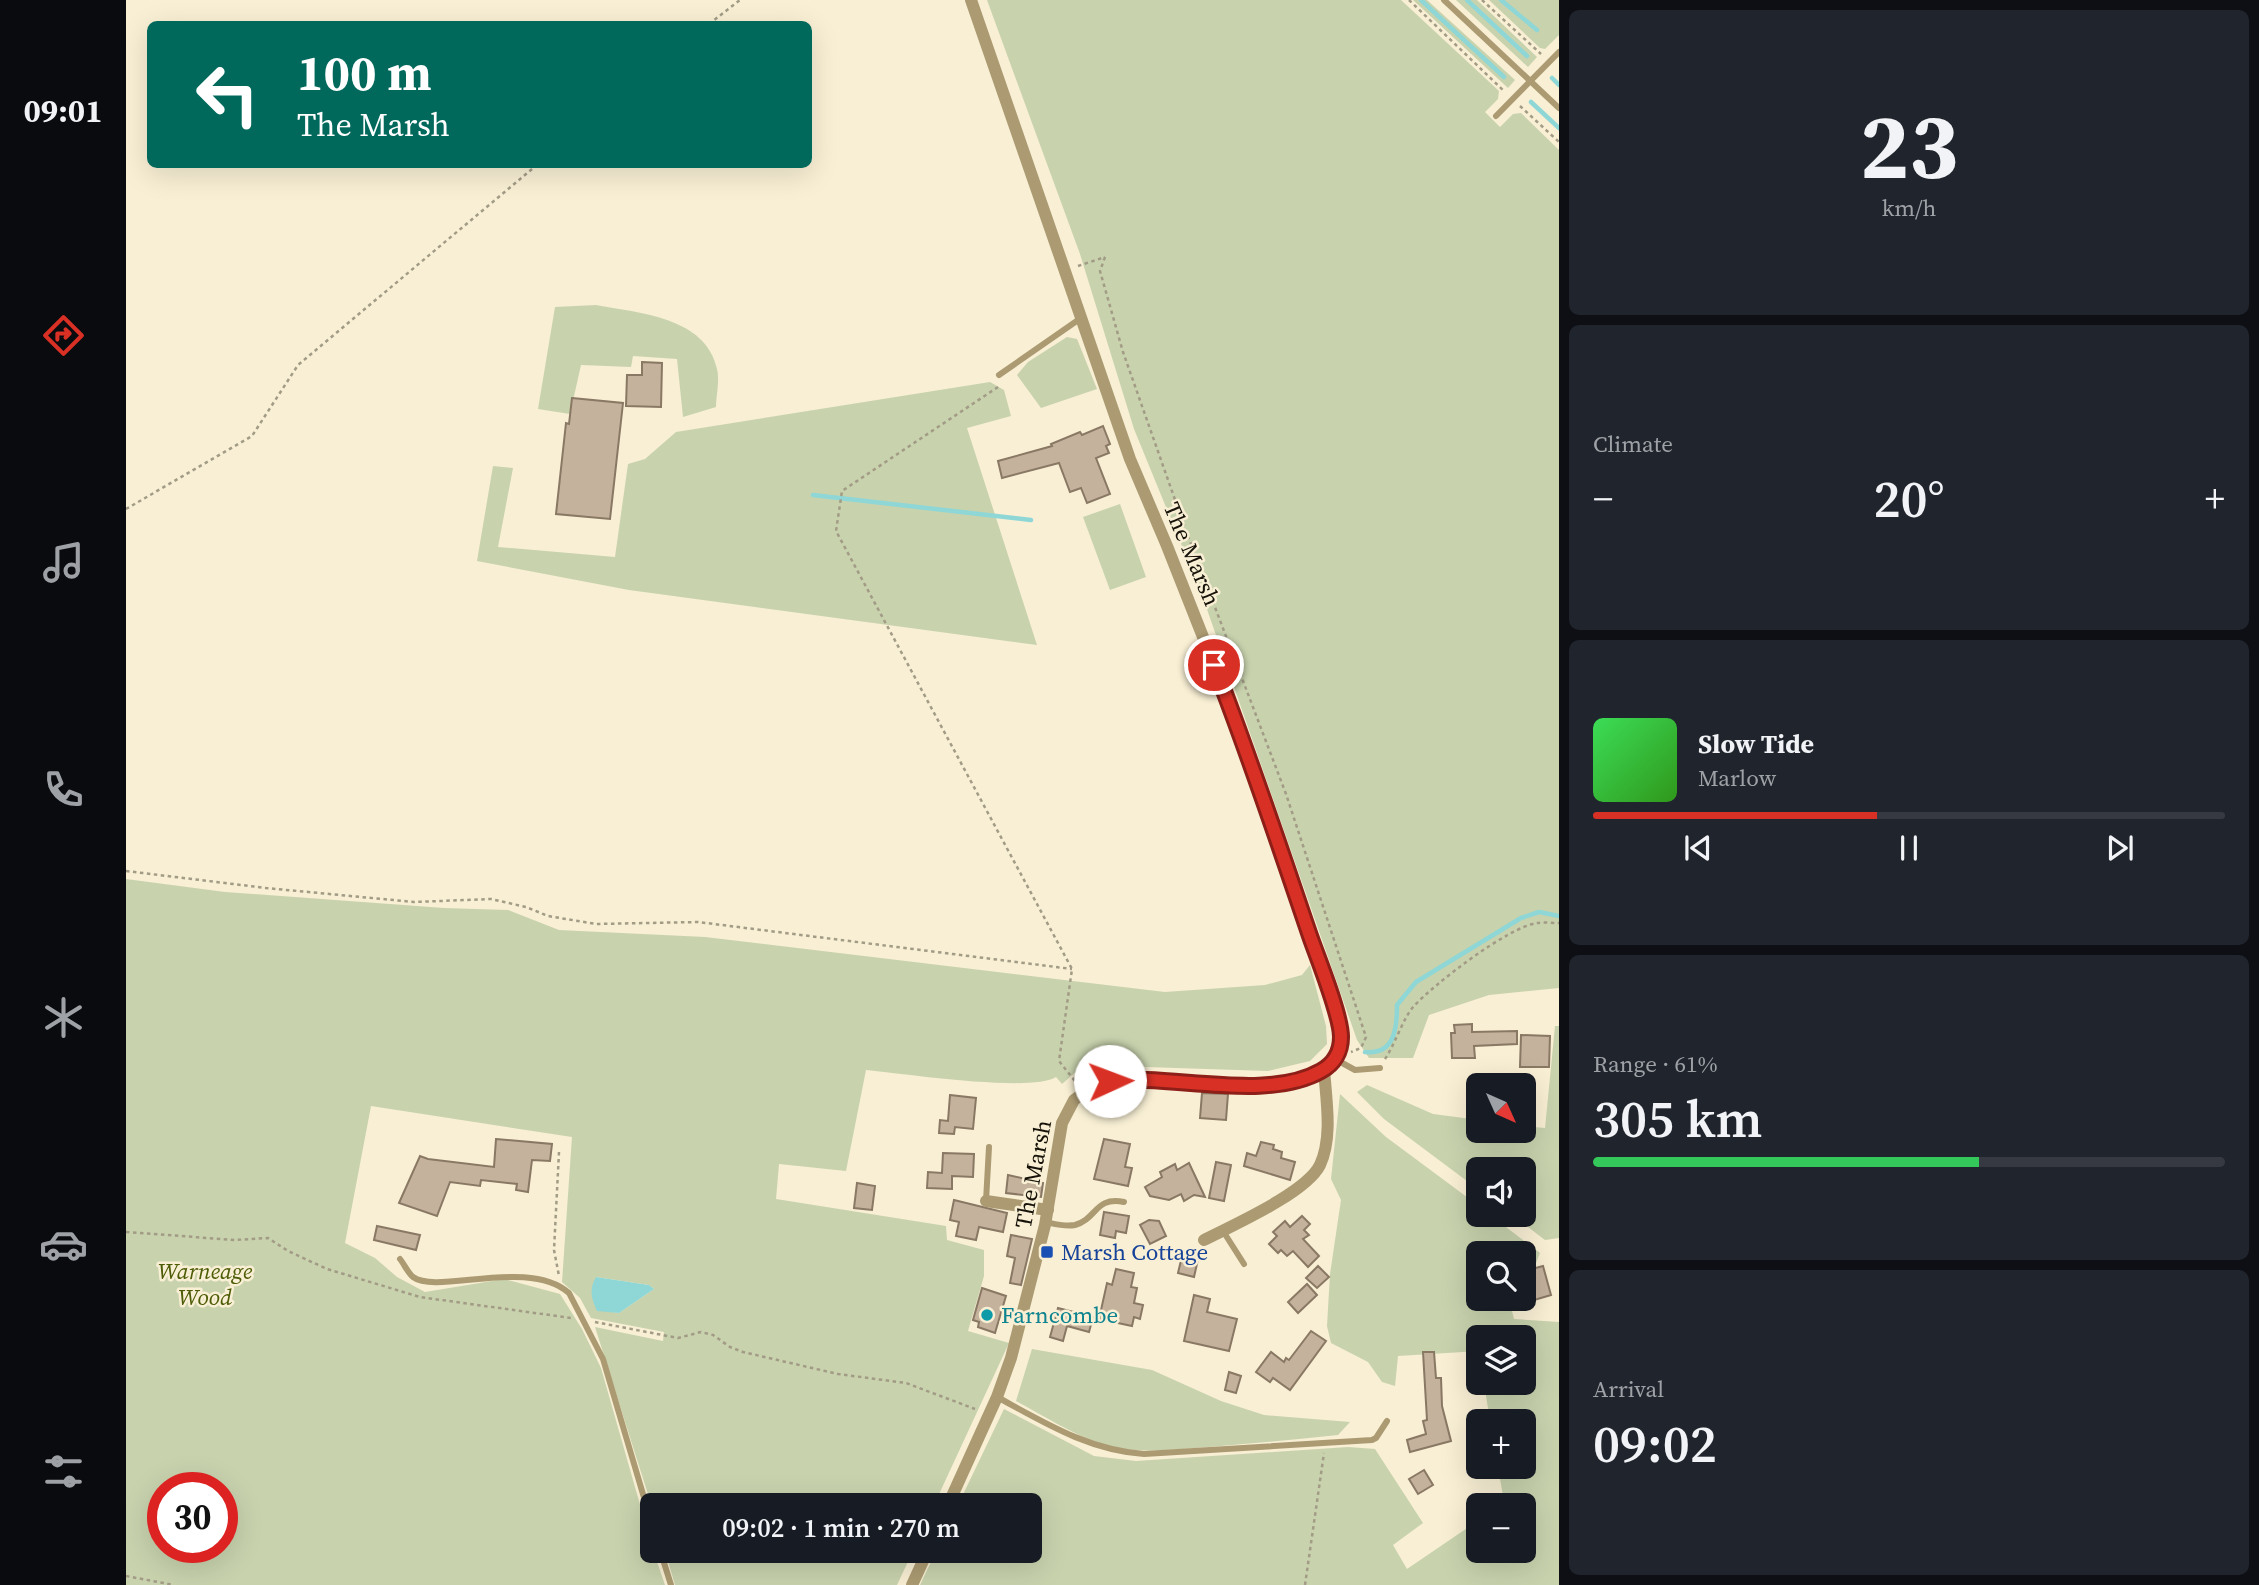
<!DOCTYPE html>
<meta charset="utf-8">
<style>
:root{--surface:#171b24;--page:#20242c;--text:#f1f3f6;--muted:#9ea1a6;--line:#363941;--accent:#d93025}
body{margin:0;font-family:"Source Serif 4",serif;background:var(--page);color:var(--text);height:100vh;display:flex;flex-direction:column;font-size:26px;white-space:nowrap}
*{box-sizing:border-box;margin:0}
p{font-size:23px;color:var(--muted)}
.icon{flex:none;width:38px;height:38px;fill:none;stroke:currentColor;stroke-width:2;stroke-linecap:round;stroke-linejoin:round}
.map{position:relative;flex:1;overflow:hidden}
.details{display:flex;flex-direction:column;gap:10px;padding:10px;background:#0d0f14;width:700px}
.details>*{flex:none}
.hud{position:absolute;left:21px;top:21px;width:665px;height:147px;border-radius:10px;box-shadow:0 7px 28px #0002;background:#00695c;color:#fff;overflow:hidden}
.needle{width:46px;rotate:135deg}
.controls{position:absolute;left:1340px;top:1073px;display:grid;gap:14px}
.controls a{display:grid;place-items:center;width:70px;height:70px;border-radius:10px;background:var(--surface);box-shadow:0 7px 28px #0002;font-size:35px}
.speed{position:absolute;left:21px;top:1472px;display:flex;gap:14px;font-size:35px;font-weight:700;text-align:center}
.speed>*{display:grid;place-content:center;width:91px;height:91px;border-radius:50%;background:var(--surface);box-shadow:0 7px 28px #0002;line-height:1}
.speed .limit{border:10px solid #d22;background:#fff;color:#111}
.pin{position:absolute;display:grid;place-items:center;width:60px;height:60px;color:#fff;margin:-30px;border:4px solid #fff;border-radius:50%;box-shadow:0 2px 7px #0007}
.me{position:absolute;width:77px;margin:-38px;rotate:88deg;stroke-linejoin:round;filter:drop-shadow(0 0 5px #0008)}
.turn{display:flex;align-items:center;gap:24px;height:147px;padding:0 35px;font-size:32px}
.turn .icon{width:91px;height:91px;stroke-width:2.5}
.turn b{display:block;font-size:49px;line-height:60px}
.big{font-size:52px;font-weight:600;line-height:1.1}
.details .tile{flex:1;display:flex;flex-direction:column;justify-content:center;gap:10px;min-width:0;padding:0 24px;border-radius:10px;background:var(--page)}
.details .dial{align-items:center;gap:0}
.dial b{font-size:91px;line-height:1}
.song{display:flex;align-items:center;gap:21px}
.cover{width:84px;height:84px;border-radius:10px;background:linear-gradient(135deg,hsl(130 70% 55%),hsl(110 70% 35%))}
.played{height:7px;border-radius:4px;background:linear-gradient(90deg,var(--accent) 45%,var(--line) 45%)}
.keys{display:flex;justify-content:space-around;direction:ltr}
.heat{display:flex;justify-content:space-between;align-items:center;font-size:38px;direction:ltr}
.charge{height:10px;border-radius:5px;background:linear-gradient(90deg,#34c759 61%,var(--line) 0)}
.trip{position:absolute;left:514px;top:1493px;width:402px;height:70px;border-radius:10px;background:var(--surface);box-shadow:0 7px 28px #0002;font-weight:600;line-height:70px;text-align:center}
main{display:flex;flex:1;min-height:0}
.tab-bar{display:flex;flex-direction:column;width:126px;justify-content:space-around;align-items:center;background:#090b0e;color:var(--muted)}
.tab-bar .icon{width:49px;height:49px}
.tab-bar .selected{color:var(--accent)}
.tab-bar b{font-size:32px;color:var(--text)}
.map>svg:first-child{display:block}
.green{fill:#c8d2ad;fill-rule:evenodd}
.water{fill:#8ed7d6}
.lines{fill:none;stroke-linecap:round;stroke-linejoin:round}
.stream{stroke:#8ed7d6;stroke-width:4.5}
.building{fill:#c5b29d;stroke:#897864;stroke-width:2}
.path{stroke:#a29b86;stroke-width:2.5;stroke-dasharray:3.5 3.5;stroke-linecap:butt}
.service{stroke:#ac9b72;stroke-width:6}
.minor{stroke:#ac9b72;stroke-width:12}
.route-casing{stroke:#8d1f18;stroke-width:18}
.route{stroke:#d93025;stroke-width:12}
.transit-dot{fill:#1a4fb4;stroke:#f8efd4;stroke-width:2.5}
.culture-dot{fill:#0f9aa8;stroke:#f8efd4;stroke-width:2.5}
.labels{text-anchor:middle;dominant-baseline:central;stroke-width:5;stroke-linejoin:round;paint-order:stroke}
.street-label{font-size:23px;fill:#161209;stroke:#f8efd4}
.transit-label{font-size:23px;fill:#164399;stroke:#f8efd4;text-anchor:start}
.park-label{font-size:23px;font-style:italic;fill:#4d5c07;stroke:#f8efd4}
.culture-label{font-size:23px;fill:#0d838f;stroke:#f8efd4;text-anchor:start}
</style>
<main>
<nav class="tab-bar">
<b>09:01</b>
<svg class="icon selected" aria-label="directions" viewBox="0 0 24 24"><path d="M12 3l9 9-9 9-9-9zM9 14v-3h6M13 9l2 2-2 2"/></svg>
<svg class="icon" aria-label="music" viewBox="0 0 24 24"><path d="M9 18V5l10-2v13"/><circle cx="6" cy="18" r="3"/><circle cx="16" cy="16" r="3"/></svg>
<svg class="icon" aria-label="phone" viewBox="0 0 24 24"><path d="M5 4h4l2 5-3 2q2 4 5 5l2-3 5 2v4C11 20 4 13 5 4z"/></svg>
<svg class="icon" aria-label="climate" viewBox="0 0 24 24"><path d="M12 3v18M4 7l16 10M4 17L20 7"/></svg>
<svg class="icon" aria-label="car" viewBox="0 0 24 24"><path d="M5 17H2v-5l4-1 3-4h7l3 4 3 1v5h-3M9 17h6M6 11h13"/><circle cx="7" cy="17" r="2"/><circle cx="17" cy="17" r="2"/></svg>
<svg class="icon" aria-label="filters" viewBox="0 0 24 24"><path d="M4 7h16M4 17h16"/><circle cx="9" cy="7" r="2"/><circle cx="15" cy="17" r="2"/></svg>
</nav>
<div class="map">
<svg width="1433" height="1585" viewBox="0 0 1433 1585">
<rect width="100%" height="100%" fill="#f8efd4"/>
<g class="green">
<path d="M861,0H1275L1373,91L1372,99L1359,112L1374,127L1387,114L1395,113L1433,150V988L1363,995L1303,1015L1287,1058H1243L1231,1040L1076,595L1008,429L954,254Z"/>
<path d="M1287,0H1301L1389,80L1382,88Z"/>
<path d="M1330,0H1351L1411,57L1402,67Z"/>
<path d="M1363,0H1433V35L1419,49L1414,48Z"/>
<path d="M470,305C513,313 580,317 591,369C594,381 590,396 590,407L557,417L551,359L507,356L505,367L455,365L444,414L412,409L429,307Z"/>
<path d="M941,337L951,339L971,389L915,408L891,375L902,362Z"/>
<path d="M864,382L878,390L885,416L841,428L911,645L503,590L351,561L367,466L387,468L372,547L489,557L502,464L519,459L550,432Z"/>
<path d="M994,504L1020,577L984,590L957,517Z"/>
<path d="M0,879L99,892L318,908L382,910L433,930L579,937L1039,992L1139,985L1176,975L1184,965L1200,1026L1201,1044L1184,1061L1142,1071L958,1065L936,1084L930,1077C906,1093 773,1073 740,1070L720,1171L653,1164L650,1199L820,1226L821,1240L858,1250V1276L842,1331L883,1343L808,1505H527V1510L469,1327L537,1341L538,1332L465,1318L454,1298L436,1282L446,1137L245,1106L219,1243L249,1258L271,1277L299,1292L378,1279L434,1294L456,1329L475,1368L527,1550L539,1585H0ZM470,1277L523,1285L528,1289L493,1313L480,1311ZM37,1488H96V1547H37Z"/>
<path d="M1429,1026H1433V1238L1419,1240L1386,1215L1398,1214V1169H1353V1190L1258,1119L1231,1092L1241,1085L1307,1114L1353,1120V1130H1398V1126L1419,1128Z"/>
<path d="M1214,1094L1260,1137L1353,1206V1214L1364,1215L1414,1253L1410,1263L1398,1268V1253H1353V1298L1383,1299L1388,1319L1433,1322V1585H794L810,1551L905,1550V1505H832L878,1409L968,1456L1010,1461L1222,1447L1249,1449L1297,1523L1267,1545L1281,1569L1353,1520V1550H1398V1505H1374L1378,1502L1372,1467L1398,1466V1421H1364L1358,1383L1398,1382V1337H1353V1351L1272,1356L1269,1386L1256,1382L1242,1362L1205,1343L1201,1326L1204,1274L1215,1200L1205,1179Z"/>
<path d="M906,1349L1026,1370L1095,1401L1138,1415L1224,1422L1212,1435C1169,1440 1126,1443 1083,1447C1048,1449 1011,1455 976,1444C946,1434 918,1416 890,1401Z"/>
<path d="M539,1551V1550L787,1551L771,1585H549Z"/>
</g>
<path class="water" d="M470,1277L523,1285L528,1289L493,1313L471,1311C465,1298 463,1289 470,1277Z"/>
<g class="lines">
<g class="stream">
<path d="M1295,0L1378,77"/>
<path d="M1341,0L1401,56"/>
<path d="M1375,0L1411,30"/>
<path d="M1426,78L1433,85"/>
<path d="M1405,102L1433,128"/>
<path d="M687,495L905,520"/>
<path d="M1239,1052C1269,1055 1271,1028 1271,1005L1290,982L1395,918L1413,912L1433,916"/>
</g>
</g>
<g class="building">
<path d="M516,362L536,363L535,407L500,406L501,375H516Z"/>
<path d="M446,398L497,403L484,519L430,514L440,423L443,424Z"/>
<path d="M977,426L984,444L980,446L983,453L970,458L984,494L961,503L955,488L944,492L933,463L876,478L872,461L926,446L925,444L954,432L956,435Z"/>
<path d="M1346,1024V1032L1391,1031V1044L1348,1046L1349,1058H1326L1325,1033H1329L1328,1025Z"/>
<path d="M1395,1035L1424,1036L1423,1067H1394Z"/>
<path d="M1076,1093L1102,1094L1100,1120L1074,1118Z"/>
<path d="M824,1095L850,1098L847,1129L829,1127L828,1134L813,1133L814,1120L822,1121Z"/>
<path d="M370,1139L426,1144L424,1161L406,1160L402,1192L390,1190L391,1184L355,1180L354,1186L324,1182L311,1216L273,1203L294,1156L302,1159L368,1167Z"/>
<path d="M978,1139L1004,1144L999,1167L1006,1168L1002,1186L968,1179Z"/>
<path d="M1135,1142L1148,1145L1147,1149L1156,1152L1155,1158L1169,1162L1164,1180L1118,1166L1121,1153L1130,1156Z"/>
<path d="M817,1153L848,1154L847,1177L826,1176V1189L801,1188L802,1172L816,1173Z"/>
<path d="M1090,1162L1105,1165L1098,1201L1083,1198Z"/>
<path d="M1063,1163L1079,1197L1068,1195L1058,1201L1055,1194L1043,1200L1024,1196L1019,1187L1036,1177L1034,1172L1049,1164L1051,1170Z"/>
<path d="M882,1175L917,1183L915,1197L880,1193Z"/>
<path d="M731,1183L749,1186L746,1210L728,1208Z"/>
<path d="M828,1200L881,1213L877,1232L853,1227L850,1240L830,1236L833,1222L824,1220Z"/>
<path d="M978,1212L1003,1216L1000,1233L990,1231L989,1238L974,1235Z"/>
<path d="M1176,1216L1184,1224L1178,1230L1183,1235L1177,1239L1193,1256L1182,1267L1167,1251L1161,1256L1155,1250L1152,1253L1143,1244L1151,1236L1147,1232L1159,1221L1164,1227Z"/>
<path d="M1023,1220L1033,1221L1040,1236L1024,1244L1014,1225Z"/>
<path d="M251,1226L294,1235L290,1250L248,1240Z"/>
<path d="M885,1235L906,1239L895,1285L884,1283L889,1258L881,1256Z"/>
<path d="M1057,1252L1073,1255L1068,1277L1052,1273Z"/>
<path d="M1192,1266L1203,1277L1191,1288L1180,1278Z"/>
<path d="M1417,1266L1425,1295L1398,1303V1271Z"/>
<path d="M990,1269L1008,1273L1005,1287L1011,1288L1008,1303L1017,1305L1014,1319L1008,1317L1006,1326L973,1319L981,1283L986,1285Z"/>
<path d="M1181,1284L1191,1295L1172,1313L1162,1302Z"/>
<path d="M856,1288L880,1296L869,1333L852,1327L853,1322L847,1320Z"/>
<path d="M1068,1295L1084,1299L1081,1312L1111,1319L1103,1351L1058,1341Z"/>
<path d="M932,1308L967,1317L963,1332L941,1326L937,1341L924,1337Z"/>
<path d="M1185,1331L1200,1341L1164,1390L1147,1378L1144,1382L1130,1372L1145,1352L1158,1362L1160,1358L1163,1360Z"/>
<path d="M1297,1352H1308L1310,1378H1315L1316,1406L1325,1441L1284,1452L1281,1440L1300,1434L1297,1421L1301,1420Z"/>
<path d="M1103,1372L1115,1376L1110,1393L1099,1390Z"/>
<path d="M1298,1470L1307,1485L1292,1494L1283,1479Z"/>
</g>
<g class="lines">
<g class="path">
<path d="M1283,0L1379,92"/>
<path d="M1356,0L1415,54"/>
<path d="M583,24L614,0"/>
<path d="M1394,106L1433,142"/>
<path d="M979,257L974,271L997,352L1060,531L1160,794L1240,1037L1235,1048L1225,1052"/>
<path d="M952,266L979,257"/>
<path d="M872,387L716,491L710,531L946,969L933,1061L949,1081"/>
<path d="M0,509L126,436L172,365L412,164"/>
<path d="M0,871L140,888L288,902L365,899L400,907L422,916L470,924L572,922L946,969"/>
<path d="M1259,1059C1269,1044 1277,1019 1287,1007C1308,984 1382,927 1411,923C1418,922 1426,923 1433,923"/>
<path d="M433,1152L428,1250L433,1276"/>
<path d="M0,1232L109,1240L142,1238L162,1251L201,1269L294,1297L445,1318"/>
<path d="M469,1322L552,1338L575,1332L587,1335L604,1347L617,1352L712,1374L780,1383L849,1409"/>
<path d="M0,1576L48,1585"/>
<path d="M1179,1585L1198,1453"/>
</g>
<g class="service">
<path d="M1318,0L1433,108"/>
<path d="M1370,116L1433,52"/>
<path d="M873,375L955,318"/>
<path d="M1209,1059L1229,1070L1254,1068"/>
<path d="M860,1201L863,1147"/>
<path d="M920,1222C929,1224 939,1227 949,1225C971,1219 969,1196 998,1202"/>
<path d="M1097,1231L1118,1264"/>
<path d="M274,1259C278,1264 282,1273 287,1277C311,1295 403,1257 443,1293L477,1359L527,1528"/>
<path d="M871,1397C919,1423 962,1450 1018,1454L1246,1440L1250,1438L1261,1421"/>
<path d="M534,1550L545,1585"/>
</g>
<g class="minor">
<path d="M860,1201L922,1210"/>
<path d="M1078,1240C1107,1225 1180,1193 1194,1165C1207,1137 1200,1099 1198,1069"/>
<path d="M822,1505L871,1397L885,1358L919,1225L936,1123L948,1100L964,1088L994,1080L1099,1085L1162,1082L1198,1069L1209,1059L1216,1039L1197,974L1113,728L1041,546L1004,459L845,0"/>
<path d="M786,1585L802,1550"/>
</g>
</g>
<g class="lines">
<defs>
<path id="route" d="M984,1081C1046,1074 1140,1102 1195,1071C1208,1064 1215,1052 1215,1037C1215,1015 1192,959 1184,936C1153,845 1123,754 1088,665"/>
</defs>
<use href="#route" class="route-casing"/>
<use href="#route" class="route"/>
</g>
<rect class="transit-dot" x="914" y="1245" width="14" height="14" rx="3.5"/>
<circle class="culture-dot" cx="861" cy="1315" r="7"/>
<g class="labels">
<g class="street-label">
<text transform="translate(1066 554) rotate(67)">The Marsh</text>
<text transform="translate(907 1174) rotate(-79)">The Marsh</text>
</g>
<g class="transit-label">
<text x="935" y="1252">Marsh Cottage</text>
</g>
<g class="park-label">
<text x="79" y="1271">Warneage<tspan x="79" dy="26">Wood</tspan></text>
</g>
<g class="culture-label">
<text x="875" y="1315">Farncombe</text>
</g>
</g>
</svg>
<div class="controls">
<a><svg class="needle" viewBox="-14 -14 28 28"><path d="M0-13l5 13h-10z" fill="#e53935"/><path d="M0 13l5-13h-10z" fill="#9ea1a6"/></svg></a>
<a><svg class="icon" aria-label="sound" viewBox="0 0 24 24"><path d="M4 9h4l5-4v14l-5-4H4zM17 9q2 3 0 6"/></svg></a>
<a><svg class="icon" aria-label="search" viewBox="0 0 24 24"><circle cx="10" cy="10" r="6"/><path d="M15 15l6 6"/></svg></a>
<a><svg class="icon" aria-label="layers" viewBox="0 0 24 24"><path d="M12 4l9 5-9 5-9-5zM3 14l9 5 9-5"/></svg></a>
<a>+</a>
<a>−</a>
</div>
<div class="speed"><div class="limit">30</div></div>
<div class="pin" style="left:1088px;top:665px;background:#d93025"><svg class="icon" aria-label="arrive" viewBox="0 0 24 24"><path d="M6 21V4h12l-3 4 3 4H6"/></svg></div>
<svg class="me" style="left:984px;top:1081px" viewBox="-20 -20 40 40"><circle r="19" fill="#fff"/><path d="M0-13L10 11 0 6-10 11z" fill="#d93025"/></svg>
<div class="trip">09:02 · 1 min · 270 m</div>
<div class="hud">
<div class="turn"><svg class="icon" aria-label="left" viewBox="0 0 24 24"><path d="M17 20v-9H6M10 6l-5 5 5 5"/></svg><div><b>100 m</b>The Marsh</div></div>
</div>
</div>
<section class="details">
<div class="tile dial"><b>23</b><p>km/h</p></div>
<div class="tile"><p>Climate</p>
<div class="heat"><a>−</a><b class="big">20°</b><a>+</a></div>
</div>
<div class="tile">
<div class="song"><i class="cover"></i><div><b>Slow Tide</b><p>Marlow</p></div></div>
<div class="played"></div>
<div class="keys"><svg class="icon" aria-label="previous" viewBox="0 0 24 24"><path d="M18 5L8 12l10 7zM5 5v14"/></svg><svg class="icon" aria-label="pause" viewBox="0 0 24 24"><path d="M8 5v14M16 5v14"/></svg><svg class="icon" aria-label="next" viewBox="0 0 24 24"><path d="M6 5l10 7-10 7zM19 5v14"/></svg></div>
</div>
<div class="tile"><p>Range · 61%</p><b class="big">305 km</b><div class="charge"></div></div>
<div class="tile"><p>Arrival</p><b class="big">09:02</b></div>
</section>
</main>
